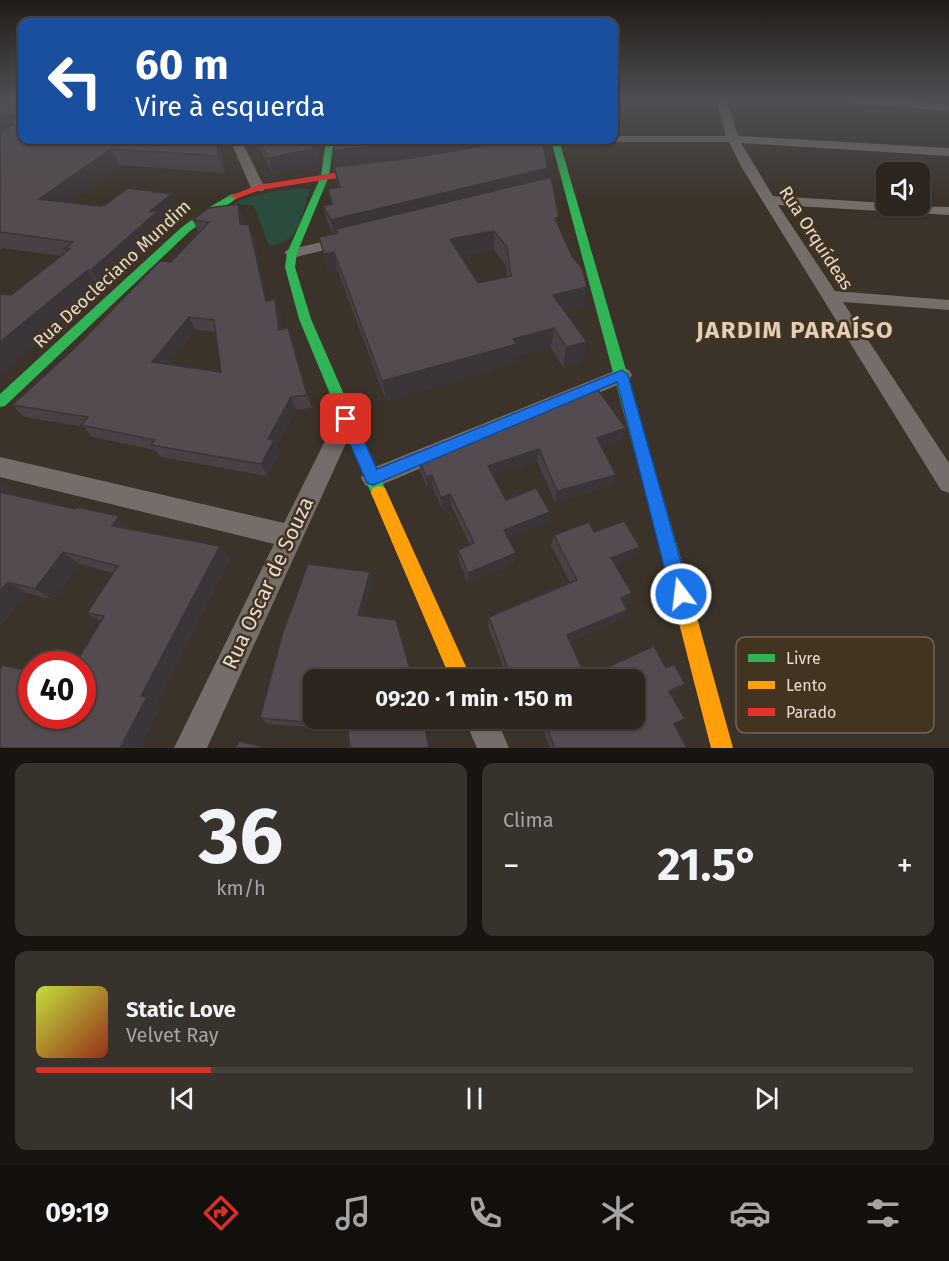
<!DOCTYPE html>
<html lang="pt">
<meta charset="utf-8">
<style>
:root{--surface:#2c261f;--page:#38322c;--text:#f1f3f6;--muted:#a6a5a4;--line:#48433d;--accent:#d93025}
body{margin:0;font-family:"Fira Sans",sans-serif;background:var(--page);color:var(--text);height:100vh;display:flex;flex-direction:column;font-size:22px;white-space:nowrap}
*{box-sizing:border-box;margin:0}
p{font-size:20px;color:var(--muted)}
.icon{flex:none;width:33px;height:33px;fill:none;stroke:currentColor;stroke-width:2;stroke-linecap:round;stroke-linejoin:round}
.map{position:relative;height:748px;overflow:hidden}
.panel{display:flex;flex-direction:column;gap:15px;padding:15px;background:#181511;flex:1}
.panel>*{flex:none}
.hud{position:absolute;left:18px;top:18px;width:600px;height:126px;border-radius:12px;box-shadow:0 2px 4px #0004,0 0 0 2px var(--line);background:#1a4fa0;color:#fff;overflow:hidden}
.tools{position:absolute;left:876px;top:162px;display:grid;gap:12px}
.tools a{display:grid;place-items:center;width:54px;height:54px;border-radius:12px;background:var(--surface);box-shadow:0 2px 4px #0004,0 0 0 2px var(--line);font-size:30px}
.speed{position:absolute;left:18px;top:651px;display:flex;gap:12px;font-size:30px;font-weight:700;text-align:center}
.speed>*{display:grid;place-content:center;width:78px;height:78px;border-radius:50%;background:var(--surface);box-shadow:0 2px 4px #0004,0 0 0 2px var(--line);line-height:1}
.speed .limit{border:9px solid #d22;background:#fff;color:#111}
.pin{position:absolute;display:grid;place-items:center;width:51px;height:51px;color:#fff;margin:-26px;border-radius:12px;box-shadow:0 3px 9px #0006}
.me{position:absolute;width:66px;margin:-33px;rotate:345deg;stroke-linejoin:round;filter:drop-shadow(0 0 4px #0008)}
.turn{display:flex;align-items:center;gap:21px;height:126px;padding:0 18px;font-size:27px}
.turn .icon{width:78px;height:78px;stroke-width:2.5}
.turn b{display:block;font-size:42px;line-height:51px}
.big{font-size:45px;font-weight:700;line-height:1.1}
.panel .widget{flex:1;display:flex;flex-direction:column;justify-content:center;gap:9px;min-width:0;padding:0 21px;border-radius:12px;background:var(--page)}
.panel .dial{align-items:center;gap:0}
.dial b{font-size:78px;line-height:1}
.song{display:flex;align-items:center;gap:18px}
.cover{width:72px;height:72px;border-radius:9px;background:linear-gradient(135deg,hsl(70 70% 55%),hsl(10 70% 35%))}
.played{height:6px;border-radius:3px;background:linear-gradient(90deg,var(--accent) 20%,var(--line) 20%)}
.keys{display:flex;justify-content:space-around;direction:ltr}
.heat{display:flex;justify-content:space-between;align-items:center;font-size:33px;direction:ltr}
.panel .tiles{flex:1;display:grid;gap:15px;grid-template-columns:1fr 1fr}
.widget:last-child{grid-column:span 2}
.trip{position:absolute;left:303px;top:669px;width:342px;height:60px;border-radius:12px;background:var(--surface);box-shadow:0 2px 4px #0004,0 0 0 2px var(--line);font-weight:700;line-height:60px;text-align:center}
.menu{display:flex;height:96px;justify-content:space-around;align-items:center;background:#120f0c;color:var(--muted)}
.menu .icon{width:42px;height:42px}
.menu .selected{color:var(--accent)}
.menu b{font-size:27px;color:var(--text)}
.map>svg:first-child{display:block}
.green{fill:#2a4c3c}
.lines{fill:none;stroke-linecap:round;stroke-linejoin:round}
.street{fill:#756d69;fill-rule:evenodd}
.fast{fill:#30b455;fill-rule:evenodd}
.slow{fill:#ff9f0a;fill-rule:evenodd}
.jam{fill:#e5322d;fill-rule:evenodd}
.wall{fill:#484045;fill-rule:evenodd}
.shaded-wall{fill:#3b3438}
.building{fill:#544b50;stroke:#3b3438;stroke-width:1.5;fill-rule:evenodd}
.route{fill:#1a73e8;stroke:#114b97;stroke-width:1.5}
.labels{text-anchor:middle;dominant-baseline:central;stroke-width:5;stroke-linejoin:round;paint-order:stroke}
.street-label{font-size:18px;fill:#e4dacf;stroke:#433321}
.near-street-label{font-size:21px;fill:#e4dacf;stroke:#433321}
.district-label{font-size:24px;font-weight:bold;letter-spacing:1.5px;fill:#e1ceb8;stroke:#433321}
.key{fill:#433321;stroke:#736555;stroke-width:1.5}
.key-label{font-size:16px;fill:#e4dacf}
</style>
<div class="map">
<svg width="949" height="748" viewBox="0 0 949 748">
<rect width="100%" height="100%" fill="#3b3229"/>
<path class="green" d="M304,188L310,190C300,218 302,241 269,246L254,206L241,204L226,207C250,193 277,191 304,188Z"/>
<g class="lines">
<g class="street">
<path d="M716,99H726L738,136L949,148V156L741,143L773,196L886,203V206L949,207V215L778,205L835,291L949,300V310L843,302L949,463V493L941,490L742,168L729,142H614L609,140H614V136H726Z"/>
<path d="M824,99H876L949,105V111L829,102Z"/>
<path d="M230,140H241L265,188L263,191H253L251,188Z"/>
<path d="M348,236L353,237L355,240L353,243L292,258L284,253L287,250Z"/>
<path d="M622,368L629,370L632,375L629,380L381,485L373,488L365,485L361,478L365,471Z"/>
<path d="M346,411L353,413L357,419L207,748H174L274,544L0,477V457L284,523L339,413Z"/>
<path d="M464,718H496L509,748H477Z"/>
</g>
<g class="fast">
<path d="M326,140H334L329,176L297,253L295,267L311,319L387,493L385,498L379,500L373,498L371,493L299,319L285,267L287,253L321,176Z"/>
<path d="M551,140H559L677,545L674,551L668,553L662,551L659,545Z"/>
<path d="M232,194L240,196L190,231L5,406L0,407V394L182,227L208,208Z"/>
</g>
<g class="slow">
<path d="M379,486L385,488L472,680H451L371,493L373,488Z"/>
<path d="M668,537L674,539L677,545L733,748H711L659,545L662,539Z"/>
</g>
<path class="jam" d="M372,167L375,168V172L260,190L235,199L230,196L258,185Z"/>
</g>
<g class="wall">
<path d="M0,99H22L220,140L225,173L119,165L69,203L99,206L180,211L166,223L168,228L103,288H100L0,375V294L11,295L61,256L2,248L0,250Z"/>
<path d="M255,140H322L316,166L273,175L260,148L258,149Z"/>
<path d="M334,167L547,178L558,225L583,307L565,311L587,342L583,361L563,367L551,348L515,357V363L386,401L338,271L329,273L319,237L333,234L327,221L323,206L331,204L328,189L338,187ZM494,250L506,266L507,277L478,283L461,256Z"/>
<path d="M238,204L242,216L243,224L254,237L268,301L280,312L282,330L293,341L312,408L296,410L277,445L280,452L267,476L161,457L155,450L92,437L84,427L24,417L12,405L171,262L199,232H198L193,220ZM196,330L216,332L221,372L168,364Z"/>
<path d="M535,411L622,440L601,447L612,486L555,502L537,461L493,476L506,500L550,512L548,522L508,538L514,563L468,583L459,560L458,550L470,545L451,505L442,509L433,487L427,488L420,471L419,459L465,443V440L535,413Z"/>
<path d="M0,480L16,492L14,495L230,558L157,702L162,705L82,716L101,622L87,613L113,573L80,564L53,600L27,593L2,624H0Z"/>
<path d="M554,535L640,547L634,557L615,564L627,603L624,604L627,610L622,618L570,641L586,677L666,668L685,684L677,690L670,694L675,725L687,748H550L539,718H634V680H508L488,626L489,617L570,583L551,545Z"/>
<path d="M370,572L373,581L314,680L336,718L333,729L268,724L260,718Z"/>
</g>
<g class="shaded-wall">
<path d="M11,114L21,130L0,140V119Z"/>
<path d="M217,140H220L225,173L218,156Z"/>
<path d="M255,140H258L260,148L258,149Z"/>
<path d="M314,140H322L316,166L273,175L268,158Z"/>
<path d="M424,140H515L414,158L337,167L333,151Z"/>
<path d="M111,149L119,165L51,216L39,199Z"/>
<path d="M548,168L547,182L336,229L337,235L334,236L331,220Z"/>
<path d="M172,194L180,211L166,223L168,228L103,288L91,270L149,212Z"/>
<path d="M238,204L242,216L244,236L240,224Z"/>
<path d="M249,225L254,237L271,314L266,301Z"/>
<path d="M494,231V250L451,258L450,239Z"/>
<path d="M334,252L338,271L329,273L324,254Z"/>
<path d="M88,270L100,288L0,375V342Z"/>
<path d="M587,287L583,307L551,315L553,295Z"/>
<path d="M275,299L280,312L284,343L279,330Z"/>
<path d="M189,317L196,330L160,374L152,362Z"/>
<path d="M288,328L293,341L312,408L307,395Z"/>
<path d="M554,328L551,348L515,357V363L386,401L382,381L513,339Z"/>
<path d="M587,342L583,361L563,367L566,347Z"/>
<path d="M291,397L296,410L277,445L280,452L267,476L261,464L268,439Z"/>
<path d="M626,428L622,440L593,450L597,438Z"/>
<path d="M539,449L537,461L488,478V466Z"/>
<path d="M432,475L433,487L427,488L426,477Z"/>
<path d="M616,475L612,486L555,502L557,491Z"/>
<path d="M0,480L16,492L7,503L0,498Z"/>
<path d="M450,494L451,505L442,509L441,498Z"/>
<path d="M550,512L548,522L503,541L504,530Z"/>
<path d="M119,516L132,529L112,526Z"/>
<path d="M220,546L230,558L157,702L162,705L140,748H120L141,696Z"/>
<path d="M640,547L634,557L607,568L611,558Z"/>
<path d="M63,552L80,564L53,600L35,589Z"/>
<path d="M516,553L514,563L468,583V573Z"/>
<path d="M370,572L373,581L362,623L358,615Z"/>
<path d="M8,582L27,593L2,624L0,623V591Z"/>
<path d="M632,593L627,603L616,607L621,598Z"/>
<path d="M627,610L622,618L564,643L567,635Z"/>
<path d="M527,675L526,680H516Z"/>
<path d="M685,684L677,690L662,698L669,691Z"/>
<path d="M329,718H336L333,729L327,724Z"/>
<path d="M423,718H424L430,748H429Z"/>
</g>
<g class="building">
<path d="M14,99H22V140H217L218,156L111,149L39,199L99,206L105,205L128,188L172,194L149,212L159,210L91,270H88L0,342V294L11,295L70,249H64L73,242L0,232V131L13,125L14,115L11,114L0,119V102L13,103Z"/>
<path d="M259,140H314L312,149L268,158Z"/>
<path d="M335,140H424L333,151Z"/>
<path d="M515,140H542L548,168L331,220L323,206L332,204L328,189L340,187L334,167L413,158Z"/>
<path d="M551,177L559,217L555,218L572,256L582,268L587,287L553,295L587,342L566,347L554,328L513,339L517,344L382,381L334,252L324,254L319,237L338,233L336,229ZM494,231L507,247L511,276L478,283L450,239Z"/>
<path d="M238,204L240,224L249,225L266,301L275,299L279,330L288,328L307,395L291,397L268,439L274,440L261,464L151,445L155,440L81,425L88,417L12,405L74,349L160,261L171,262L209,222L193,220L208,208ZM189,317L214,320L221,372L152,362Z"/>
<path d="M598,390L626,428L597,438L616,475L557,491L539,449L488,466L506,500L536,488L550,512L504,530L516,553L468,573L458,550L474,543L450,494L441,498L432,475L426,477L419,459L466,443L465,440L536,413L535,411Z"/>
<path d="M0,492L75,509L77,507L119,516L112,526L220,546L141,696L147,697L120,748H0V669L3,665L32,672V716H82V664H75L104,616L87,613L118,566L63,552L35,589L8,582L0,591Z"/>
<path d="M624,521L640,547L611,558L632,593L621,598L627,610L567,635L586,677L654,646L666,668L674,664L685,684L669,691L685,719L674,724L687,748H555L543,718H634V680H528L527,675L516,680H512L489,617L577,580L554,535L589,522L594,532Z"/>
<path d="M308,564L370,572L358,615L396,620L413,680H342L341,677L340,680H314V718H329L327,724L260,718L282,635Z"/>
<path d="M346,718H423L429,748H350Z"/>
<path d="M239,741L269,748H236Z"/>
</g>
<linearGradient id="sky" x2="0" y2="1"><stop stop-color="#201c17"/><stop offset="0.49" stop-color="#4f4f54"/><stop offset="1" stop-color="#4f4f54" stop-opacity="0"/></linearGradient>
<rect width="949" height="204" fill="url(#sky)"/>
<path class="route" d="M622,370L628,375L690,594L687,601L681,604L674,601L671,594L617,382L373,485L367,483L339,419L341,415H352L377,469Z"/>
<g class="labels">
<g class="street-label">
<text transform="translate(816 238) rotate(57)">Rua Orquídeas</text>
<text transform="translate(112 274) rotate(-43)">Rua Deocleciano Mundim</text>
</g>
<g class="near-street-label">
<text transform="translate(268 583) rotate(-65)">Rua Oscar de Souza</text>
</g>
<g class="district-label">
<text x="795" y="330">JARDIM PARAÍSO</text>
</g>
</g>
<rect x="736" y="637" width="198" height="96" rx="9" class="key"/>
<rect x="748" y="654" width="27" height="8" fill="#30b455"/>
<rect x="748" y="681" width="27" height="8" fill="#ff9f0a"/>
<rect x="748" y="708" width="27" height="8" fill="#e5322d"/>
<g class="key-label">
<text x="786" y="664">Livre</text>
<text x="786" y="691">Lento</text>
<text x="786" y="718">Parado</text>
</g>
</svg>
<div class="tools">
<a><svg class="icon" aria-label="sound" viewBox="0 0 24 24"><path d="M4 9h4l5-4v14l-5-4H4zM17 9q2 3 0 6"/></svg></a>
</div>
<div class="speed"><div class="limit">40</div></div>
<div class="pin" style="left:346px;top:419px;background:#d93025"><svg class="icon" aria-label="arrive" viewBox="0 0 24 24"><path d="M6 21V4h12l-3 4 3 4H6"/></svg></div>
<svg class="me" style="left:681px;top:594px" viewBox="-20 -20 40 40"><circle r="17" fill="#1a73e8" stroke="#fff" stroke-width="3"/><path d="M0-11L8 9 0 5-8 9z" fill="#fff"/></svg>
<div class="trip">09:20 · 1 min · 150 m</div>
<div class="hud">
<div class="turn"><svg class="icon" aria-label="left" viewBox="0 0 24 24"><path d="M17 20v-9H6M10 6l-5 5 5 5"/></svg><div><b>60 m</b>Vire à esquerda</div></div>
</div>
</div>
<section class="panel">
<div class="tiles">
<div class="widget dial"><b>36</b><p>km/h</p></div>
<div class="widget"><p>Clima</p>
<div class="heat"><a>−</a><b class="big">21.5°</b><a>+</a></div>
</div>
<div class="widget">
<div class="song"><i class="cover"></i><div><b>Static Love</b><p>Velvet Ray</p></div></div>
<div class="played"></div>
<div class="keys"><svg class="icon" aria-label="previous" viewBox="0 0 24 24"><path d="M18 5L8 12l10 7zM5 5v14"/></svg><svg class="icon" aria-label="pause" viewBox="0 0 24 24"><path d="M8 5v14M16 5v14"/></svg><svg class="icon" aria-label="next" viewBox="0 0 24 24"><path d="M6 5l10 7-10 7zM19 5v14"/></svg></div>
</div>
</div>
</section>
<nav class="menu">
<b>09:19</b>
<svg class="icon selected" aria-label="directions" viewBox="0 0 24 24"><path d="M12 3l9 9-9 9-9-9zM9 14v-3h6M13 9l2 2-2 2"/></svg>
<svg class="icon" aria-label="music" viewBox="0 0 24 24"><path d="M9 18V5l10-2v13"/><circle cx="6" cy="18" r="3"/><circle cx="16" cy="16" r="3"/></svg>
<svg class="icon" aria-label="phone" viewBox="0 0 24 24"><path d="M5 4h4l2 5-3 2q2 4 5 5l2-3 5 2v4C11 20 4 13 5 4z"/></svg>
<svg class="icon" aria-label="climate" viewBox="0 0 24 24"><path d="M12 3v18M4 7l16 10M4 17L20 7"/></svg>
<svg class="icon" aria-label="car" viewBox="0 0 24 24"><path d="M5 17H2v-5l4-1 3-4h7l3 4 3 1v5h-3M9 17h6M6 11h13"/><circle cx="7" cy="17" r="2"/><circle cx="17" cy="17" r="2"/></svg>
<svg class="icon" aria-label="filters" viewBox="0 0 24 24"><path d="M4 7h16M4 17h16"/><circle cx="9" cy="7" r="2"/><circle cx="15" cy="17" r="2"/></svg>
</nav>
